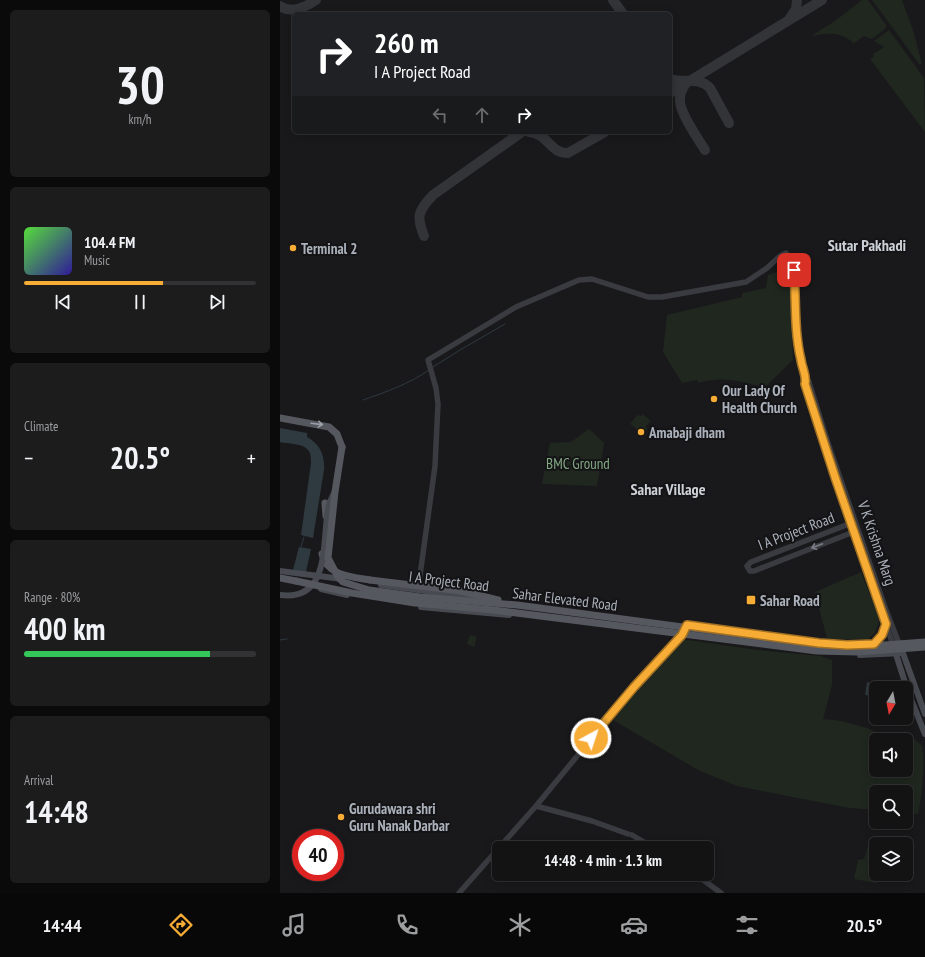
<!DOCTYPE html>
<meta charset="utf-8">
<style>
:root{--surface:#131314;--page:#1c1c1d;--text:#f1f3f6;--muted:#9d9ea0;--line:#323234;--accent:#f7ac35}
body{margin:0;font-family:"PT Sans Narrow",sans-serif;background:var(--page);color:var(--text);height:100vh;display:flex;flex-direction:column;font-size:15px;white-space:nowrap}
*{box-sizing:border-box;margin:0}
p{font-size:13px;color:var(--muted)}
.icon{flex:none;width:22px;height:22px;fill:none;stroke:currentColor;stroke-width:2;stroke-linecap:round;stroke-linejoin:round}
.map{position:relative;flex:1;overflow:hidden}
.panel{display:flex;flex-direction:column;gap:10px;padding:10px;background:#0a0a0b;width:280px}
.panel>*{flex:none}
.banner{position:absolute;left:12px;top:12px;width:380px;height:122px;border-radius:6px;box-shadow:0 2px 10px #0003,0 0 0 1px var(--line);background:#202124;color:#fff;overflow:hidden}
.needle{width:26px;rotate:190deg}
.tools{position:absolute;left:589px;top:681px;display:grid;gap:8px}
.tools a{display:grid;place-items:center;width:44px;height:44px;border-radius:6px;background:var(--surface);box-shadow:0 2px 10px #0003,0 0 0 1px var(--line);font-size:20px}
.speed{position:absolute;left:12px;top:829px;display:flex;gap:8px;font-size:20px;font-weight:700;text-align:center}
.speed>*{display:grid;place-content:center;width:52px;height:52px;border-radius:50%;background:var(--surface);box-shadow:0 2px 10px #0003,0 0 0 1px var(--line);line-height:1}
.speed .limit{border:6px solid #d22;background:#fff;color:#111}
.pin{position:absolute;display:grid;place-items:center;width:34px;height:34px;color:#fff;margin:-17px;border-radius:8px;box-shadow:0 2px 6px #0006}
.me{position:absolute;width:44px;margin:-22px;rotate:40deg;stroke-linejoin:round;filter:drop-shadow(0 0 3px #0008)}
.turn{display:flex;align-items:center;gap:14px;height:84px;padding:0 16px;font-size:18px}
.turn .icon{width:52px;height:52px;stroke-width:2.5}
.turn b{display:block;font-size:28px;line-height:34px}
.lanes{display:flex;align-items:center;height:38px;padding:0 16px;background:#0003;justify-content:center;gap:20px;direction:ltr}
.lanes .off{opacity:.35}
.big{font-size:30px;font-weight:700;line-height:1.1}
.panel .tile{flex:1;display:flex;flex-direction:column;justify-content:center;gap:6px;min-width:0;padding:0 14px;border-radius:6px;background:var(--page)}
.panel .dial{align-items:center;gap:0}
.dial b{font-size:52px;line-height:1}
.song{display:flex;align-items:center;gap:12px}
.cover{width:48px;height:48px;border-radius:6px;background:linear-gradient(135deg,hsl(110 70% 55%),hsl(250 70% 35%))}
.played{height:4px;border-radius:2px;background:linear-gradient(90deg,var(--accent) 60%,var(--line) 60%)}
.keys{display:flex;justify-content:space-around;direction:ltr}
.heat{display:flex;justify-content:space-between;align-items:center;font-size:22px;direction:ltr}
.charge{height:6px;border-radius:3px;background:linear-gradient(90deg,#34c759 80%,var(--line) 0)}
.trip{position:absolute;left:212px;top:841px;width:222px;height:40px;border-radius:6px;background:var(--surface);box-shadow:0 2px 10px #0003,0 0 0 1px var(--line);font-weight:700;line-height:40px;text-align:center}
.tabs{display:flex;height:64px;justify-content:space-around;align-items:center;background:#080808;color:var(--muted)}
.tabs .icon{width:28px;height:28px}
.tabs .current{color:var(--accent)}
.tabs b{font-size:18px;color:var(--text)}
main{display:flex;flex:1;min-height:0}
.map>svg:first-child{display:block}
.green{fill:#1f271f;fill-rule:evenodd}
.water{fill:#2e3940}
.lines{fill:none;stroke-linecap:round;stroke-linejoin:round}
.stream{stroke:#2e3940;stroke-width:1}
.taxiway{stroke:#333438;stroke-width:10}
.tertiary{stroke:#3a3b41;stroke-width:5.5}
.secondary{stroke:#484a51;stroke-width:6}
.primary{stroke:#565860;stroke-width:7}
.secondary-bridge{stroke:#484a51;stroke-width:6}
.primary-bridge{stroke:#565860;stroke-width:7}
.oneway{stroke:#9a9fa9}
.oneway2{stroke:#787c84}
.route-casing{stroke:#a17022;stroke-width:10}
.route{stroke:#f7ac35;stroke-width:7}
.poi-dot{fill:#f7ac35;stroke:#141416;stroke-width:1.5}
.labels{text-anchor:middle;dominant-baseline:central;stroke-width:4;stroke-linejoin:round;paint-order:stroke}
.poi-label{font-size:15px;font-weight:bold;fill:#abb1bb;stroke:#141416;text-anchor:start}
.park-label{font-size:15px;fill:#82a782;stroke:#141416}
.street-label{font-size:15px;fill:#abb1bb;stroke:#141416}
.neighbourhood-label{font-size:16px;font-weight:bold;fill:#ccd0d7;stroke:#141416}
</style>
<main>
<section class="panel">
<div class="tile dial"><b>30</b><p>km/h</p></div>
<div class="tile">
<div class="song"><i class="cover"></i><div><b>104.4 FM</b><p>Music</p></div></div>
<div class="played"></div>
<div class="keys"><svg class="icon" aria-label="previous" viewBox="0 0 24 24"><path d="M18 5L8 12l10 7zM5 5v14"/></svg><svg class="icon" aria-label="pause" viewBox="0 0 24 24"><path d="M8 5v14M16 5v14"/></svg><svg class="icon" aria-label="next" viewBox="0 0 24 24"><path d="M6 5l10 7-10 7zM19 5v14"/></svg></div>
</div>
<div class="tile"><p>Climate</p>
<div class="heat"><a>−</a><b class="big">20.5°</b><a>+</a></div>
</div>
<div class="tile"><p>Range · 80%</p><b class="big">400 km</b><div class="charge"></div></div>
<div class="tile"><p>Arrival</p><b class="big">14:48</b></div>
</section>
<div class="map">
<svg width="645" height="893" viewBox="0 0 645 893">
<rect width="100%" height="100%" fill="#19191b"/>
<g class="green">
<path d="M582,0H588L606,25V28L592,39L584,36L574,43C558,31 550,33 531,36L555,21Z"/>
<path d="M592,0H622L633,30L642,64L640,65Z"/>
<path d="M609,30L644,78L645,132L590,59L594,57L593,54L604,47L594,41Z"/>
<path d="M508,268L509,270L513,360L487,385L483,387C457,381 444,376 418,383L417,380L402,383L383,352L387,315L462,297V293L486,288L488,275Z"/>
<path d="M363,414L371,421L366,426L367,428L366,431L361,427L358,430L350,424L357,415L361,416Z"/>
<path d="M309,429L324,443L317,486L262,484L270,443L291,442Z"/>
<path d="M581,572L597,613L599,622L595,633L588,639H547L535,592Z"/>
<path d="M190,635L197,637L194,647L187,644Z"/>
<path d="M401,639L477,650L541,656L552,660V685L543,719L562,721L587,728L610,739L631,735C635,741 639,742 642,746C645,759 642,799 638,814L626,813V792H596V810L569,808L457,786L418,770L333,720ZM596,740H626V770H596Z"/>
<path d="M596,847V874H598L596,883L574,879L578,860L584,859L587,848Z"/>
</g>
<g class="water">
<path d="M0,428L27,433V437C40,444 45,455 44,470L33,538L21,535L31,463C31,459 31,453 28,450C23,443 8,444 0,442Z"/>
<path d="M19,547L31,549L26,572L13,570Z"/>
<path d="M587,682L593,684L591,696L585,695Z"/>
</g>
<g class="lines">
<g class="stream">
<path d="M153,367L180,350L225,324"/>
<path d="M83,400C106,392 129,384 149,370"/>
<path d="M21,547L24,537"/>
<path d="M0,640L7,639"/>
</g>
<g class="taxiway">
<path d="M333,0L343,14"/>
<path d="M0,6C11,14 26,7 36,0"/>
<path d="M510,18L516,9L517,0"/>
<path d="M390,79C405,84 418,76 430,88L449,123"/>
<path d="M406,83C402,89 399,94 400,101C400,113 418,139 425,150"/>
<path d="M390,93L542,0"/>
<path d="M249,132C269,134 269,153 288,153L325,132"/>
<path d="M144,236C136,216 138,211 153,195L242,132"/>
</g>
<g class="tertiary">
<path d="M526,379L525,384L584,563L612,642"/>
<path d="M574,522L471,562L467,566L470,571H474L576,531"/>
<path d="M138,590L155,466L158,404L156,388L148,360L236,307L299,280L312,279L368,297H382L466,282L487,268L500,256L506,253C520,270 514,296 515,316C516,332 517,350 522,366C524,372 525,378 529,382L549,446L606,610L618,641"/>
<path d="M256,806L312,821L348,834"/>
<path d="M352,835L374,848"/>
<path d="M415,874L441,893"/>
<path d="M179,893L256,806L354,687L402,635L404,631"/>
</g>
<g class="secondary">
<path d="M0,571L62,579"/>
<path d="M101,585L199,598"/>
<path d="M41,589L67,595"/>
<path d="M141,607L229,615"/>
<path d="M594,644L602,635L606,624"/>
<path d="M620,645L645,714"/>
<path d="M615,651L628,692L645,734"/>
<path d="M580,655L622,653"/>
</g>
<g class="primary">
<path d="M0,418L49,427L57,434L62,447"/>
<path d="M45,503L46,516"/>
<path d="M42,554C47,576 72,577 90,580"/>
<path d="M0,578L16,581"/>
</g>
<path class="secondary-bridge" d="M0,595C53,602 41,537 49,505C50,501 52,497 54,493"/>
<g class="primary-bridge">
<path d="M62,447L55,492L48,558L58,577L63,582L89,590L140,597L237,605L539,645L577,647L645,642"/>
<path d="M90,580L181,591L218,600"/>
<path d="M16,581L72,593L135,603L213,610L537,651L577,652L645,647"/>
</g>
</g>
<defs><path id="oneway-shaft" d="M-6 0H5M1.5-3L5.5 0L1.5 3" fill="none" stroke-width="1.6" stroke-linecap="round" stroke-linejoin="round"/></defs>
<use class="oneway" href="#oneway-shaft" transform="translate(37 424) rotate(7)"/>
<use class="oneway2" href="#oneway-shaft" transform="translate(537 546) rotate(159)"/>
<g class="lines">
<defs>
<path id="route" d="M311,738L354,687L402,635L407,625L539,643L567,645L594,644L602,635L606,624L556,480L525,384C527,376 522,368 521,360C514,331 516,300 514,270"/>
</defs>
<use href="#route" class="route-casing"/>
<use href="#route" class="route"/>
</g>
<g class="poi-dot">
<circle cx="13" cy="248" r="4"/>
<circle cx="434" cy="399" r="4"/>
<circle cx="361" cy="432" r="4"/>
<rect x="466" y="595" width="10" height="10" rx="2"/>
<circle cx="61" cy="817" r="4"/>
</g>
<g class="labels">
<g class="poi-label">
<text x="21" y="248">Terminal 2</text>
<text x="442" y="390">Our Lady Of<tspan x="442" dy="17">Health Church</tspan></text>
<text x="369" y="432">Amabaji dham</text>
<text x="480" y="600">Sahar Road</text>
<text x="69" y="808">Gurudawara shri<tspan x="69" dy="17">Guru Nanak Darbar</tspan></text>
</g>
<g class="park-label">
<text x="298" y="463">BMC Ground</text>
</g>
<g class="street-label">
<text transform="translate(516 531) rotate(-21)">I A Project Road</text>
<text transform="translate(597 543) rotate(71)">V K Krishna Marg</text>
<text transform="translate(169 581) rotate(7)">I A Project Road</text>
<text transform="translate(285 599) rotate(7)">Sahar Elevated Road</text>
</g>
<g class="neighbourhood-label">
<text x="587" y="245">Sutar Pakhadi</text>
<text x="388" y="489">Sahar Village</text>
</g>
</g>
</svg>
<div class="tools">
<a><svg class="needle" viewBox="-14 -14 28 28"><path d="M0-13l5 13h-10z" fill="#e53935"/><path d="M0 13l5-13h-10z" fill="#9d9ea0"/></svg></a>
<a><svg class="icon" aria-label="sound" viewBox="0 0 24 24"><path d="M4 9h4l5-4v14l-5-4H4zM17 9q2 3 0 6"/></svg></a>
<a><svg class="icon" aria-label="search" viewBox="0 0 24 24"><circle cx="10" cy="10" r="6"/><path d="M15 15l6 6"/></svg></a>
<a><svg class="icon" aria-label="layers" viewBox="0 0 24 24"><path d="M12 4l9 5-9 5-9-5zM3 14l9 5 9-5"/></svg></a>
</div>
<div class="speed"><div class="limit">40</div></div>
<div class="pin" style="left:514px;top:270px;background:#d93025"><svg class="icon" aria-label="arrive" viewBox="0 0 24 24"><path d="M6 21V4h12l-3 4 3 4H6"/></svg></div>
<svg class="me" style="left:311px;top:738px" viewBox="-20 -20 40 40"><circle r="17" fill="#f7ac35" stroke="#fff" stroke-width="3"/><path d="M0-11L8 9 0 5-8 9z" fill="#fff"/></svg>
<div class="trip">14:48 · 4 min · 1.3 km</div>
<div class="banner">
<div class="turn"><svg class="icon" aria-label="right" viewBox="0 0 24 24"><path d="M7 20v-9h11M14 6l5 5-5 5"/></svg><div><b>260 m</b>I A Project Road</div></div>
<div class="lanes"><svg class="icon off" aria-label="left" viewBox="0 0 24 24"><path d="M17 20v-9H6M10 6l-5 5 5 5"/></svg><svg class="icon off" aria-label="ahead" viewBox="0 0 24 24"><path d="M12 20V5M6 11l6-6 6 6"/></svg><svg class="icon" aria-label="right" viewBox="0 0 24 24"><path d="M7 20v-9h11M14 6l5 5-5 5"/></svg></div>
</div>
</div>
</main>
<nav class="tabs">
<b>14:44</b>
<svg class="icon current" aria-label="directions" viewBox="0 0 24 24"><path d="M12 3l9 9-9 9-9-9zM9 14v-3h6M13 9l2 2-2 2"/></svg>
<svg class="icon" aria-label="music" viewBox="0 0 24 24"><path d="M9 18V5l10-2v13"/><circle cx="6" cy="18" r="3"/><circle cx="16" cy="16" r="3"/></svg>
<svg class="icon" aria-label="phone" viewBox="0 0 24 24"><path d="M5 4h4l2 5-3 2q2 4 5 5l2-3 5 2v4C11 20 4 13 5 4z"/></svg>
<svg class="icon" aria-label="climate" viewBox="0 0 24 24"><path d="M12 3v18M4 7l16 10M4 17L20 7"/></svg>
<svg class="icon" aria-label="car" viewBox="0 0 24 24"><path d="M5 17H2v-5l4-1 3-4h7l3 4 3 1v5h-3M9 17h6M6 11h13"/><circle cx="7" cy="17" r="2"/><circle cx="17" cy="17" r="2"/></svg>
<svg class="icon" aria-label="filters" viewBox="0 0 24 24"><path d="M4 7h16M4 17h16"/><circle cx="9" cy="7" r="2"/><circle cx="15" cy="17" r="2"/></svg>
<b>20.5°</b>
</nav>
